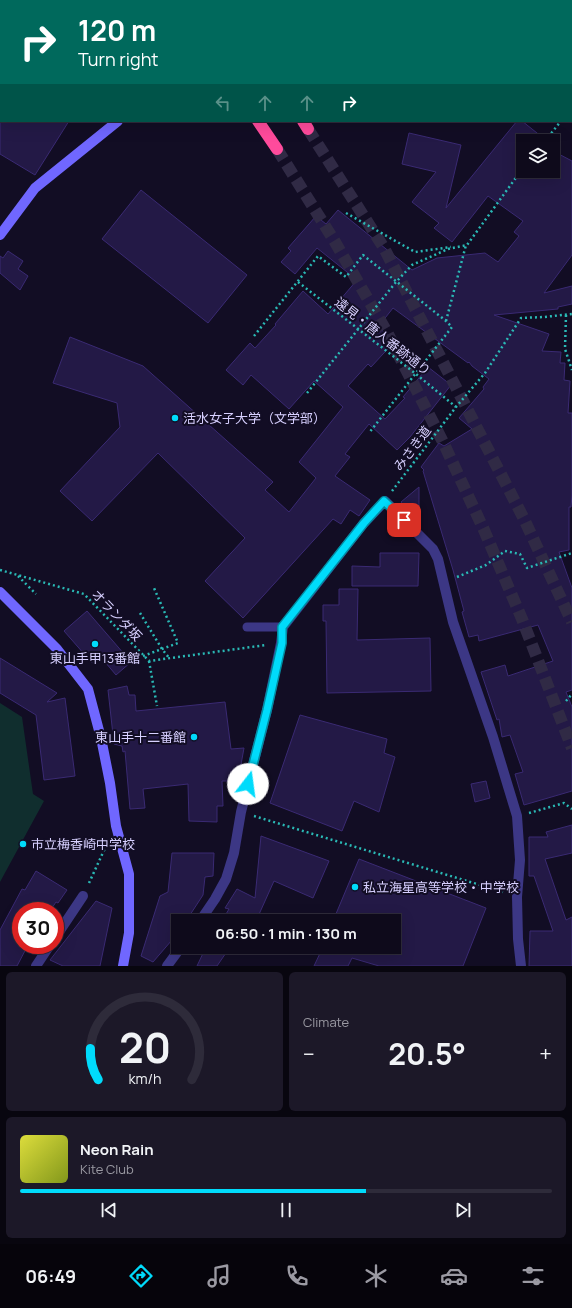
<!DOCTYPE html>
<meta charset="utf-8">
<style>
:root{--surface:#0e0a1b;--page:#1c1828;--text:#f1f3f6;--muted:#9b9aa3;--line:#2e2b3a;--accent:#00dbfb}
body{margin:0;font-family:Manrope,"Noto Sans JP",sans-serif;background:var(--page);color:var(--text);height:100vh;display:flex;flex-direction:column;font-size:15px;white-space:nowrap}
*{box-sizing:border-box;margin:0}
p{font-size:13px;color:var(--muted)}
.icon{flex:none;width:22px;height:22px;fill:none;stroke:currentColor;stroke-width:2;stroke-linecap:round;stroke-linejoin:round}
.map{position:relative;height:966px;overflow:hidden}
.panel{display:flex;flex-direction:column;gap:6px;padding:6px;background:#08060f;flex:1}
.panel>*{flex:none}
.banner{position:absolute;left:0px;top:0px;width:572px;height:122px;box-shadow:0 4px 16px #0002,0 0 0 1px var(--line);background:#00695c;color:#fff;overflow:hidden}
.buttons{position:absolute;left:516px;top:134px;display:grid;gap:8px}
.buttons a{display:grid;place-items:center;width:44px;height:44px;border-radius:0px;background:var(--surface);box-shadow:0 4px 16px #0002,0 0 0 1px var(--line);font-size:20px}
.speed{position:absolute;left:12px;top:902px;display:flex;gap:8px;font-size:20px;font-weight:700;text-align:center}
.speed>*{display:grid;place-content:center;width:52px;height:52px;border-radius:50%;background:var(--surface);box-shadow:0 4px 16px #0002,0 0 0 1px var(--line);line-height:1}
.speed .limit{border:6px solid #d22;background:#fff;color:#111}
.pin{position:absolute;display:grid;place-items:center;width:34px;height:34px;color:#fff;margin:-17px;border-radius:8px;box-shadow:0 2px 6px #0006}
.me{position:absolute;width:44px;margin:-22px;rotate:15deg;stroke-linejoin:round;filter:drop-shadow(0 0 3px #0008)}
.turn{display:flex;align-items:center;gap:14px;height:84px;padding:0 12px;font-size:18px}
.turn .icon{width:52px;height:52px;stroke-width:2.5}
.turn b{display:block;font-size:28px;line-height:34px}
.lanes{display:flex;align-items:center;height:38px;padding:0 12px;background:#0003;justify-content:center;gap:20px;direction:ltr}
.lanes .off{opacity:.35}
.big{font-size:30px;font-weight:700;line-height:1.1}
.panel .tile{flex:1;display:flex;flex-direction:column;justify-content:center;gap:6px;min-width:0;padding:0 14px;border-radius:6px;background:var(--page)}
.panel .dial{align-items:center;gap:0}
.dial svg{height:104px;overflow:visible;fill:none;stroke:var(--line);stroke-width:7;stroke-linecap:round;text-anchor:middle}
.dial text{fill:var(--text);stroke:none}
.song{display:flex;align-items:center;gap:12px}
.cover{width:48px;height:48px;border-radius:6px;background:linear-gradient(135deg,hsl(60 70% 55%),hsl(70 70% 35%))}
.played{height:4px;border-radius:2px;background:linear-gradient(90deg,var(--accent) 65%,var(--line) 65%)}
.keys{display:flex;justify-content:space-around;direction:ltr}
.heat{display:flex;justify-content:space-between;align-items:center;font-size:22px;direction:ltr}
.panel .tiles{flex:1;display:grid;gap:6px;grid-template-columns:1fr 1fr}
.tile:last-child{grid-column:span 2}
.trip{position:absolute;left:171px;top:914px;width:230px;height:40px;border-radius:0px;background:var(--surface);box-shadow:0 4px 16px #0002,0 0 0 1px var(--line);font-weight:700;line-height:40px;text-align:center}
.menu{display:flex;height:64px;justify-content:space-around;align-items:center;background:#06040b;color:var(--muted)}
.menu .icon{width:28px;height:28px}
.menu .active{color:var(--accent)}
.menu b{font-size:18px;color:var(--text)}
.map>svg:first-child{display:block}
.green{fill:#102e2e}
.building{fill:#231946;stroke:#3a2a73}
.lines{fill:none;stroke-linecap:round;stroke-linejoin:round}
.highway-tunnel{stroke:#302a45;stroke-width:12;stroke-dasharray:12 6;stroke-linecap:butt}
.path{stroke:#2ab9b5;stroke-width:2.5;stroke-dasharray:2 3;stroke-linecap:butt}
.lane{stroke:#3c3785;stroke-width:9}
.street{stroke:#3c3785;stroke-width:10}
.secondary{stroke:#7067ff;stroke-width:10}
.highway{stroke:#ff4b9c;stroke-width:12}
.route-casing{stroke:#008ea3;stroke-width:10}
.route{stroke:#00dbfb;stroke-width:7}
.poi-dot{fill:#00dbfb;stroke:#120d24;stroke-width:1.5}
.labels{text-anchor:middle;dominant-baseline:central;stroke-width:4;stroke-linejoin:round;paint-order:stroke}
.street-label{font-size:13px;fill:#d7d0ff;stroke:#120d24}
.poi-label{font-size:13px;fill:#d7d0ff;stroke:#120d24;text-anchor:start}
</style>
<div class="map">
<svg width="572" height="966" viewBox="0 0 572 966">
<rect width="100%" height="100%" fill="#120d24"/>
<path class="green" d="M0,703L22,717L33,794L44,801L0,882Z"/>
<g class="building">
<path d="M0,121H69L35,175L0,154Z"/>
<path d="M517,121H522L547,141H523V171H553V151L572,161V255L544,293L572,286V304L558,307V309L494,315L549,334L542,351L561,352L560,363H565L564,380L570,381L568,413H572V495L571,507H569V550L559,552L572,588V690L566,692L572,707V791L524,805L515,774L523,772L510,735L502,737L499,719L497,720L481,672L505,665L508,676L553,661L538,625L479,641L478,635L469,637L462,612L464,611L453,570L423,471L424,470L421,467L439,443L444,446L472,429L459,418L484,389L483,387L489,379L472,366L469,362L468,363L393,308L378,327L395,341L371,367L368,364L348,386L385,419L405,398L403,397L428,367L451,385L410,437L397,450L369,424L345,454L350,457L335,476L370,500L359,516L350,510L341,524L333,519L243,618L205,581L245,538L158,453L92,521L60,491L120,427L117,403L53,383L70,337L143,366L273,482L265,490L289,512L316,478L299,462L343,407L314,381L289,409L251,375L243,385L226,370L250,343L255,348L276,325L275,324L303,291L328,314L357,280L317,248L295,274L281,262L291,251L288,248L316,216L326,224L338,210L412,270L437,258L485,253L498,262L519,236L514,232L523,221L488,196L452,242L434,228L439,223L412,202L436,172L402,164L409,133L461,145L446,208Z"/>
<path d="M141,190L247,275L208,323L102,239Z"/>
<path d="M8,251L23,261L18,269L28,276L20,290L0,273V256L3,258Z"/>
<path d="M419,487V523L401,502Z"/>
<path d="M380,553H419L418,586H352V566L380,567Z"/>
<path d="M339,589H358L357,640L430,638L431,691L327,693L326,621H323V605H339Z"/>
<path d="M87,611L131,662L116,675L105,662L104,653L92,663L64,631Z"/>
<path d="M0,658L57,693L47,702L65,698L75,776L44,780L36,715L0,693Z"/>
<path d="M127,686L129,695H135L136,711L225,702L231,749L244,748L238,781H222L223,806H217V822L189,821L188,784L143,789L145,808L130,809L125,751L123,752L122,746L114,744L108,690Z"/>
<path d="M300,715L387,739L384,753L395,757L379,812L354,801L342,831L270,803Z"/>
<path d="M486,781L490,798L475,802L471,784Z"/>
<path d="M572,825V853L545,859L566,920L572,917V966H529L530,931H553L534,876H529V837H548L546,832Z"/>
<path d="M261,836L329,861L313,898L274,881L256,921H222L229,909L225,908L237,889L255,898Z"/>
<path d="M172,853H214L213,876L205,877L203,895L186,921H178V933L153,962L141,956L160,896L168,892Z"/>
<path d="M359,859L486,908L463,966H379L352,958L348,966H314L323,947H394V921H333Z"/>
<path d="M36,871L67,890L58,903L56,902L50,911H21V945H28L17,966H0V930L22,889L25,890Z"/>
<path d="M96,901L112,908L100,966H63L50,960Z"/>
<path d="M206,947H230L217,966H197Z"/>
</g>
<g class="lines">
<g class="highway-tunnel">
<path d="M308,129L384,248L524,519L572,622"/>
<path d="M277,149L335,242L388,334L444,444L484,530L522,619L572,748"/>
</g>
<g class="path">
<path d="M240,0L241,1"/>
<path d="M571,107L572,105"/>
<path d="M545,141L561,121"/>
<path d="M346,213L415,252L451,247"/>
<path d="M298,282L416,374L456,407"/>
<path d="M566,315L565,349L572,370"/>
<path d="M446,321L466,245"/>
<path d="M254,336L318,256L346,277L363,255L446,321L452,327L369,433"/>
<path d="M307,393L396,282L412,265L448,249L467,245L523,168"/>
<path d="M392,491L456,407L485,373L521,318L544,317L572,314"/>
<path d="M0,570L84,594L149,661L266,645"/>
<path d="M18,576L36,594"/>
<path d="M457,577L486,565L505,551L520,554L527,568L572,553"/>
<path d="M140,613L162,649L170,659"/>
<path d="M143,656L178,643L154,588"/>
<path d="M149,661L157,706"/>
<path d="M566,701L572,694"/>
<path d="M529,813L564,803L572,809"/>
<path d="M254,816L503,892"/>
<path d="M89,883L106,846"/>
</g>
<path class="lane" d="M247,627H283"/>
<g class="street">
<path d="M332,0V1"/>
<path d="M200,921L215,899L226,879L234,853L241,812L267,710L281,643L283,627L364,523L385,501L433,549L438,559L453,622L493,737L517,816L520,860L517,897L518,939L521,966"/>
<path d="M55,938L83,896"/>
<path d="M36,966L50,945"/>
<path d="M167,966L181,947"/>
</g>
<g class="secondary">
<path d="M469,1L474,0"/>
<path d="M0,235L35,188L118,121"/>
<path d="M0,592L57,649L88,689L101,738L110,783L116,826L129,874V933L123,966"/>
</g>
<g class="highway">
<path d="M174,0V1"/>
<path d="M213,0L214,1"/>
<path d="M258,121L277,149"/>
<path d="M303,121L308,129"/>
</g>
</g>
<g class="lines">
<defs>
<path id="route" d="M248,784L267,710L282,643V627L364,523L384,501L404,520"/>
</defs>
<use href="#route" class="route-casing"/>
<use href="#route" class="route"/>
</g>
<g class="poi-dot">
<circle cx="175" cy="418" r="4"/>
<circle cx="95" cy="644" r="4"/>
<circle cx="194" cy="737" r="4"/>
<circle cx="23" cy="844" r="4"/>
<circle cx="355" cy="887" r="4"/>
</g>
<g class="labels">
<g class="street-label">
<text transform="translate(383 336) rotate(38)">遠見・唐人番跡通り</text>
<text transform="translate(412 448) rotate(-53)">みさき道</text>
<text transform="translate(117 615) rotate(46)">オランダ坂</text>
</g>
<g class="poi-label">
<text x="183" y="418">活水女子大学（文学部）</text>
<text x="95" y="658" text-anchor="middle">東山手甲13番館</text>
<text x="186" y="737" text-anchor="end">東山手十二番館</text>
<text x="31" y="844">市立梅香崎中学校</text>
<text x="363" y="887">私立海星高等学校・中学校</text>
</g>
</g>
</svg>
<div class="buttons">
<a><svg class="icon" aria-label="layers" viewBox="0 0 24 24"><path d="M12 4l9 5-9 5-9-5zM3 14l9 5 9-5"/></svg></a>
</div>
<div class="speed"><div class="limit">30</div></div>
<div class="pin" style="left:404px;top:520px;background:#d93025"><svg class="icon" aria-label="arrive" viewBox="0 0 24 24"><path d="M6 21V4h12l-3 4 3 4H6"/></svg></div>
<svg class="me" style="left:248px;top:784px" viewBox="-20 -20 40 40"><circle r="19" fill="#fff"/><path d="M0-13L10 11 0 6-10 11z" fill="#00dbfb"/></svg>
<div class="trip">06:50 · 1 min · 130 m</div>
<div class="banner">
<div class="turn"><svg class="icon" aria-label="right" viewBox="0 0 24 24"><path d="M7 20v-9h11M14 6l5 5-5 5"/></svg><div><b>120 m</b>Turn right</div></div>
<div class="lanes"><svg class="icon off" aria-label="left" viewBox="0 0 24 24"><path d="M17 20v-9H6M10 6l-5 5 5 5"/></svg><svg class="icon off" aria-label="ahead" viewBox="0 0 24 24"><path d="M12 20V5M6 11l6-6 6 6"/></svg><svg class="icon off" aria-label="ahead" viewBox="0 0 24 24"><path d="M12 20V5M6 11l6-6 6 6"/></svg><svg class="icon" aria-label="right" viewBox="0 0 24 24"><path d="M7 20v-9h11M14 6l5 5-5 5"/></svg></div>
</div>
</div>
<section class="panel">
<div class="tiles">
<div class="tile dial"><svg viewBox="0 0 100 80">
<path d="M14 69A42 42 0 1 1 86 69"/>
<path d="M14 69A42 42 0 0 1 8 45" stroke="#00dbfb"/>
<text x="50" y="56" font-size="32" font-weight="700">20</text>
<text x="50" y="72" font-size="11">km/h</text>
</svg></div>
<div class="tile"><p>Climate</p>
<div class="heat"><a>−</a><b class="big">20.5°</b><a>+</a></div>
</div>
<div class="tile">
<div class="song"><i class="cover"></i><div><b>Neon Rain</b><p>Kite Club</p></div></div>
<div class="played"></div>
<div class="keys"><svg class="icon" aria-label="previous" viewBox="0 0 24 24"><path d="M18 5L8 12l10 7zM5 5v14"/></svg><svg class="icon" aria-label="pause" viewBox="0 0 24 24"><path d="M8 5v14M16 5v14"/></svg><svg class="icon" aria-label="next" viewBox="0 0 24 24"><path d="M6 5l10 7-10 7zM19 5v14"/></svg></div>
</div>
</div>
</section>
<nav class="menu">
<b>06:49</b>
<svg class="icon active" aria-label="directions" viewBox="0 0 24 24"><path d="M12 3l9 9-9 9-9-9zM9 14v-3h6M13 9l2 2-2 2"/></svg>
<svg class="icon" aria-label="music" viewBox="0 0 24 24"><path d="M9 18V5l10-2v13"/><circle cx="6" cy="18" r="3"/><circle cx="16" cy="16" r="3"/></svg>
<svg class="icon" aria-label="phone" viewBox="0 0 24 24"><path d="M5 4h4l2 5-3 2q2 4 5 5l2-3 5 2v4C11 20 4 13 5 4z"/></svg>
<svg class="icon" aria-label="climate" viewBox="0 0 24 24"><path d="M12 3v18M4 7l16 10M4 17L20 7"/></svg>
<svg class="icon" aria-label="car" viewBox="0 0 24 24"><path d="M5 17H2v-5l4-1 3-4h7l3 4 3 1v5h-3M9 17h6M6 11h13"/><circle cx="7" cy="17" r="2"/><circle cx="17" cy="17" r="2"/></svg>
<svg class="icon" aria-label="filters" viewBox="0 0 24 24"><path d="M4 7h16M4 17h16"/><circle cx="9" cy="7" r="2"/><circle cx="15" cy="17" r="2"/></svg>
</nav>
